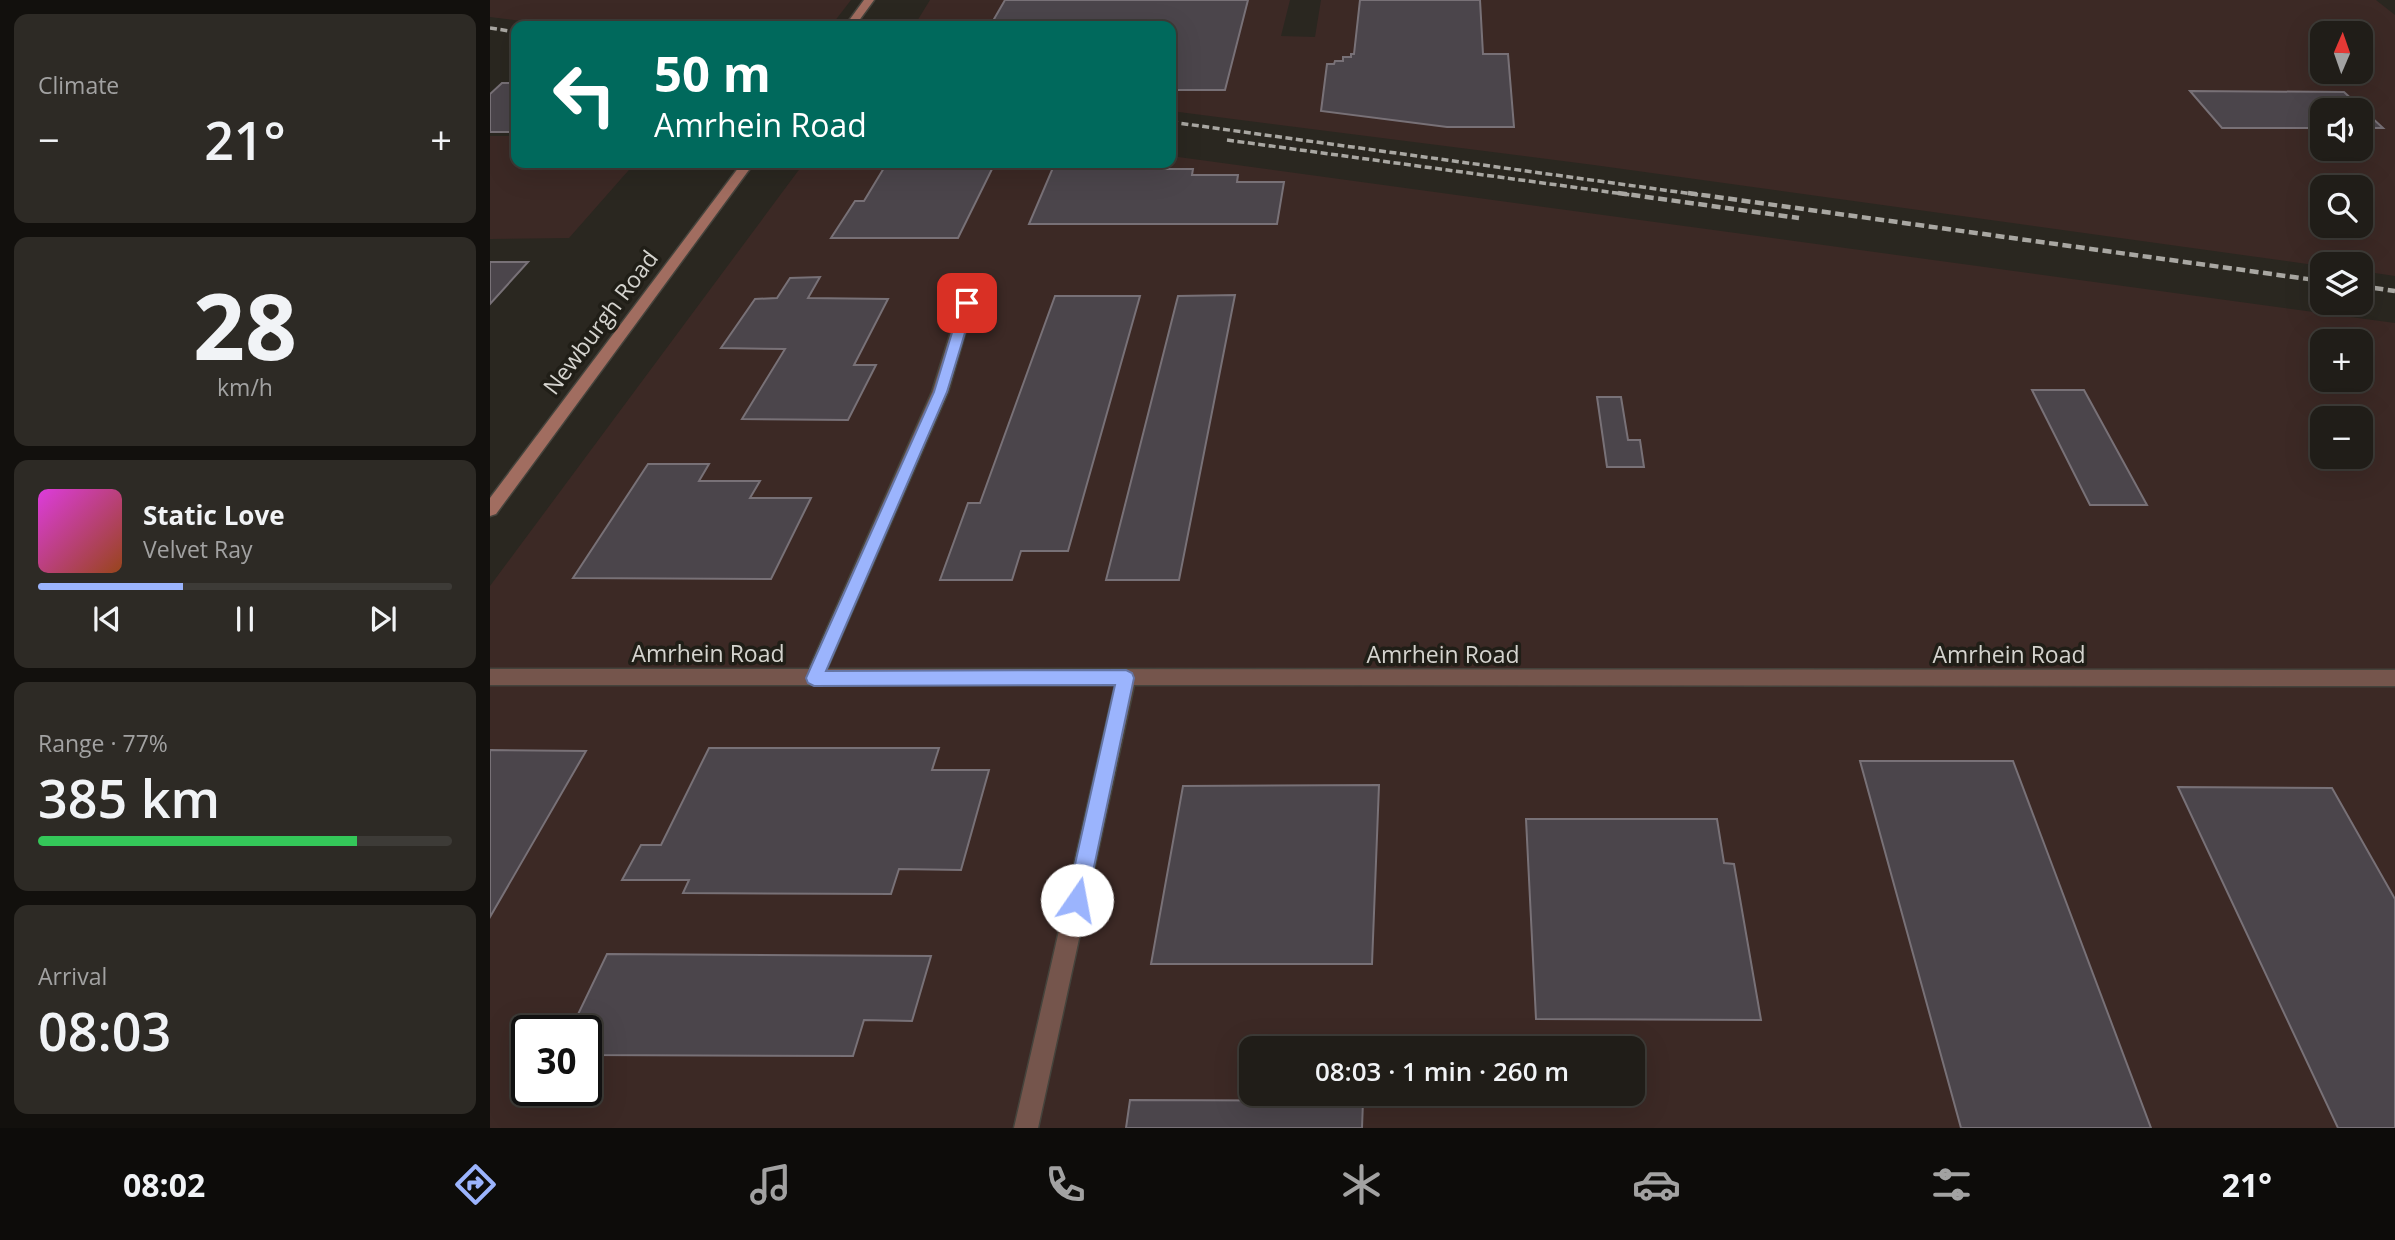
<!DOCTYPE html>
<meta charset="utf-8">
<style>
:root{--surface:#201d18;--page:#2d2a25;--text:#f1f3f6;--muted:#a2a2a2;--line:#3d3b37;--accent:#9bb4fd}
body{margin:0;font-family:"Open Sans",sans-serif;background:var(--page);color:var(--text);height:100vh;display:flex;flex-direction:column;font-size:26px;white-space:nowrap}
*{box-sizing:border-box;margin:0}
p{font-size:23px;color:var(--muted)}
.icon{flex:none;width:38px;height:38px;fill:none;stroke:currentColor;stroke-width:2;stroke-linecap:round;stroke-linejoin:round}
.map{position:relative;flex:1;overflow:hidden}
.side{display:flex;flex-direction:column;gap:14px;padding:14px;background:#12100d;width:490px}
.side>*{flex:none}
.banner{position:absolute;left:21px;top:21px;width:665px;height:147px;border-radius:14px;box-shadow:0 7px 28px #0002,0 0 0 2px var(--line);background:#00695c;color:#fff;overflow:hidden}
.needle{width:46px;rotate:2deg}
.tools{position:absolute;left:1820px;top:21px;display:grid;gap:14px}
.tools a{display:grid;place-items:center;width:63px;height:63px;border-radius:14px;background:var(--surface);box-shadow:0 7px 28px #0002,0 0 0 2px var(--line);font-size:35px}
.speed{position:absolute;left:21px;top:1015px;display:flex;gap:14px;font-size:35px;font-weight:700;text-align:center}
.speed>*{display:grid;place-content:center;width:91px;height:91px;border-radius:50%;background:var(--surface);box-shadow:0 7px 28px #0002,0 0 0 2px var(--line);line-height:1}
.speed .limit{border:4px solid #111;border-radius:10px;background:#fff;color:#111}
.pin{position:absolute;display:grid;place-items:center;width:60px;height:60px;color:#fff;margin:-30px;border-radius:14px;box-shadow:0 4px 10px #0006}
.me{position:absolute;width:77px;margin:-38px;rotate:12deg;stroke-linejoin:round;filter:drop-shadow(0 0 5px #0008)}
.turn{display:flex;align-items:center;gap:24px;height:147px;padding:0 28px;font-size:32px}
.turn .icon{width:91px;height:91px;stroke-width:2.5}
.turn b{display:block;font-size:49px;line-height:60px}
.big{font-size:52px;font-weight:600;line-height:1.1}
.side .widget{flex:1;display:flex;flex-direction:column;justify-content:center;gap:10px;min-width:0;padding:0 24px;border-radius:14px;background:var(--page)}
.side .dial{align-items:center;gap:0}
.dial b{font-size:91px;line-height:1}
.song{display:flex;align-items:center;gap:21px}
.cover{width:84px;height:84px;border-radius:10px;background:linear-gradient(135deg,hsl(300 70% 55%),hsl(20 70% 35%))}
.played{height:7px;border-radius:4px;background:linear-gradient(90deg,var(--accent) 35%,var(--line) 35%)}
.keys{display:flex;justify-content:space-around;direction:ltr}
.heat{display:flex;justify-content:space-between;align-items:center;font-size:38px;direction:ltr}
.charge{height:10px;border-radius:5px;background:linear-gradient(90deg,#34c759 77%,var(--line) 0)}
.trip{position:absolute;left:749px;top:1036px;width:406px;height:70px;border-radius:14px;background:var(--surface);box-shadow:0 7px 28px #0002,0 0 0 2px var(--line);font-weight:600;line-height:70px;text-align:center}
.dock{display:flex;height:112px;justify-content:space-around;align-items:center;background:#0d0c0a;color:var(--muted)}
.dock .icon{width:49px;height:49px}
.dock .current{color:var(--accent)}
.dock b{font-size:32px;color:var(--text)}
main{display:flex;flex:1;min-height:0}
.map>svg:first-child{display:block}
.industrial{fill:#3c2925;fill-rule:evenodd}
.building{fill:#4b454b;stroke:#787177;stroke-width:2}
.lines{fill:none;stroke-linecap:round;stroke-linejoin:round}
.minor-casing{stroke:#45433c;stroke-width:3}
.secondary-casing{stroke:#45433c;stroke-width:3}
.minor{fill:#75554c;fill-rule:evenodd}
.secondary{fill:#a16d60;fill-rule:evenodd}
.rail-far1{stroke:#a9a7a2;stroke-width:3.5;stroke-dasharray:7 3.5;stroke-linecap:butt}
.rail{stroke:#a9a7a2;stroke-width:4.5;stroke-dasharray:9 4.5;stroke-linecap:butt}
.route{fill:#9bb4fd;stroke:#6575a4;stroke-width:2}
.labels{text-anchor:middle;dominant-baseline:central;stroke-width:7;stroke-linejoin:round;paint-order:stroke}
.street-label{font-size:23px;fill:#d4d3ce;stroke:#201e17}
</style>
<main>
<section class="side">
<div class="widget"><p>Climate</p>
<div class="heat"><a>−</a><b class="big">21°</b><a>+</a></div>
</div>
<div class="widget dial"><b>28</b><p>km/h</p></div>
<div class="widget">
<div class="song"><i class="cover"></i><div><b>Static Love</b><p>Velvet Ray</p></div></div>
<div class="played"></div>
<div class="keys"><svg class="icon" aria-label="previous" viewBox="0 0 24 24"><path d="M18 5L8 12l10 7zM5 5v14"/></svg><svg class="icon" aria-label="pause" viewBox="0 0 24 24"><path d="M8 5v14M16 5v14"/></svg><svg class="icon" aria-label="next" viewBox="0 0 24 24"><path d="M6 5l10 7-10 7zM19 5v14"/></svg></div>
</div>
<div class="widget"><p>Range · 77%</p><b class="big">385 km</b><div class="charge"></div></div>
<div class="widget"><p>Arrival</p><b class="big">08:03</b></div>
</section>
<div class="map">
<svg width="1905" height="1128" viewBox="0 0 1905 1128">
<rect width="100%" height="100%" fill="#2a2720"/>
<g class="industrial">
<path d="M0,0H361L341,26H71L0,17Z"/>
<path d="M440,0H800L791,36L825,37L831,0H1886L1905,15V276L1871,271V264L1832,266L1104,165L681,111V26H424ZM1832,33H1871V72H1832ZM1832,110H1871V149H1832ZM1832,187H1871V226H1832Z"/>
<path d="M0,136H26V163H145L79,238L0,239Z"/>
<path d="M681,156L1905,323V1128H0V586L314,163H681ZM1832,341H1871V380H1832ZM1832,418H1871V457H1832ZM37,1031H96V1090H37ZM761,1048H1143V1094H761Z"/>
</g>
<g class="building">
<path d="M515,0H758L735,90H681V26H500Z"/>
<path d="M870,0H990L993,54H1018L1024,127H957L831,111L837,64H844L845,61H853V57H861V54H864Z"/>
<path d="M12,83H26V132H0V94Z"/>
<path d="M1700,91L1854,92L1893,128H1871V110H1832V128H1732Z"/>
<path d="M397,163H505L468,238H341L365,201H374Z"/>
<path d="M565,163H658L656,169H703L702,175H748L747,182H794L787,224H539Z"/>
<path d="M0,262H38L0,304Z"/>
<path d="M330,277L318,298L398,299L364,365H386L358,420L252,419L295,349L231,348L265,299L287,298L300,278Z"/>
<path d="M745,295L689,580H616L688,296Z"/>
<path d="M565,296H650L578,551H531L522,580H450L478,503H490Z"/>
<path d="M1542,390H1594L1657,505H1600Z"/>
<path d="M1107,397H1131L1138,440H1150L1154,467H1117Z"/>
<path d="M158,464H219L209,481H270L260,498H321L281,579L83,578Z"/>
<path d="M219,748H449L442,770H499L471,870L409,869L401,894L193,893L199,880H132L151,845H171Z"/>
<path d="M0,750L96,751L0,917Z"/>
<path d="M1370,761H1523L1661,1128H1471Z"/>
<path d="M889,785L882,964H661L693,786Z"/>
<path d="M1688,787L1842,788L1905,899V1128H1848Z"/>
<path d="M1036,819H1227L1234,863L1244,864L1271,1020L1046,1019Z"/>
<path d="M117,954L441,956L422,1021L374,1020L363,1056L96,1055V1031H80Z"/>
<path d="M640,1100L873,1101L872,1128H636Z"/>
</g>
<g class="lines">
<defs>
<path id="minor" d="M477,299L484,303L458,392L337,669L1905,670V686L644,685L548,1128H524L625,685H0V669H319L442,392L470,303Z"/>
<g id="secondary">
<path d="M374,0H384L365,26H355Z"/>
<path d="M252,163H264L6,514L0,516V498Z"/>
</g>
</defs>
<use href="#minor" class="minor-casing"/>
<use href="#secondary" class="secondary-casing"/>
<use href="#minor" class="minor"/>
<use href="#secondary" class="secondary"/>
<g class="rail-far1">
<path d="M0,28L26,32"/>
<path d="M681,122L1210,195"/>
<path d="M737,140L1141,195"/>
</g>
<g class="rail">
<path d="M1128,193L1309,218"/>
<path d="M1198,193L1832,281"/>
<path d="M1871,286L1905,291"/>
</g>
</g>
<path class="route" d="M477,299L484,303L457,392L336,671L636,670L642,673L644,678L597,900L594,907L587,910L580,907L577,900L625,685L324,686L318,683L316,678L444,392L471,303Z"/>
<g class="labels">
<g class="street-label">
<text transform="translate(110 322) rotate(-53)">Newburgh Road</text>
<text x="218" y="653">Amrhein Road</text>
<text x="953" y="654">Amrhein Road</text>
<text x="1519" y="654">Amrhein Road</text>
</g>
</g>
</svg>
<div class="tools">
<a><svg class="needle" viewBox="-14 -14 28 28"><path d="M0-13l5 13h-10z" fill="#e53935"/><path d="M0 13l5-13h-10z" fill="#a2a2a2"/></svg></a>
<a><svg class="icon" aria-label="sound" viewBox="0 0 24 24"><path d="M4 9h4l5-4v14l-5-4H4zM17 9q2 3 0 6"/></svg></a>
<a><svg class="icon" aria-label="search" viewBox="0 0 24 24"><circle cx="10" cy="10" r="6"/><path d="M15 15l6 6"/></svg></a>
<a><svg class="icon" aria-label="layers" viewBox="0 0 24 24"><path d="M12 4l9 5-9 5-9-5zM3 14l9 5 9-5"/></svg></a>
<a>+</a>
<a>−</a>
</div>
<div class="speed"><div class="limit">30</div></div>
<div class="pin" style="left:477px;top:303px;background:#d93025"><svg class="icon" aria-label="arrive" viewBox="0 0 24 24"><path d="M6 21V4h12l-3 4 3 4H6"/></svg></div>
<svg class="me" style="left:587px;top:900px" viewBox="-20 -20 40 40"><circle r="19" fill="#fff"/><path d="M0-13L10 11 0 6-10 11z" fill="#9bb4fd"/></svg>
<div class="trip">08:03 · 1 min · 260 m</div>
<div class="banner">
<div class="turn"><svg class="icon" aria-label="left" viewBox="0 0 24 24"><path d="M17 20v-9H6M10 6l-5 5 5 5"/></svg><div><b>50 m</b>Amrhein Road</div></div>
</div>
</div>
</main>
<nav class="dock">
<b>08:02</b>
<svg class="icon current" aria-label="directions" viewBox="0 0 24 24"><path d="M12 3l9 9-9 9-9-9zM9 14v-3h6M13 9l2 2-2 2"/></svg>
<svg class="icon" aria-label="music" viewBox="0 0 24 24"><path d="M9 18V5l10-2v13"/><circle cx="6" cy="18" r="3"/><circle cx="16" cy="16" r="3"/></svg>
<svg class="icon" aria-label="phone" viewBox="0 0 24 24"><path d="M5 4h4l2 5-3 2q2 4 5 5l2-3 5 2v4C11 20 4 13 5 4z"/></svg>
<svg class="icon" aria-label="climate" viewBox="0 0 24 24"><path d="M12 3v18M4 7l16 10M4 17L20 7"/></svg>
<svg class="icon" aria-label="car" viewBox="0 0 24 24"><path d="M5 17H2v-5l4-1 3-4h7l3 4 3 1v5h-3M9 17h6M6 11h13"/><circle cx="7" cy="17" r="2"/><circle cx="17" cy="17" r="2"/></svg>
<svg class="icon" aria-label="filters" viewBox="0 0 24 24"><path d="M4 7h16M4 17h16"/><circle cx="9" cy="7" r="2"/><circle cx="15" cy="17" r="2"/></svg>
<b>21°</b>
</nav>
